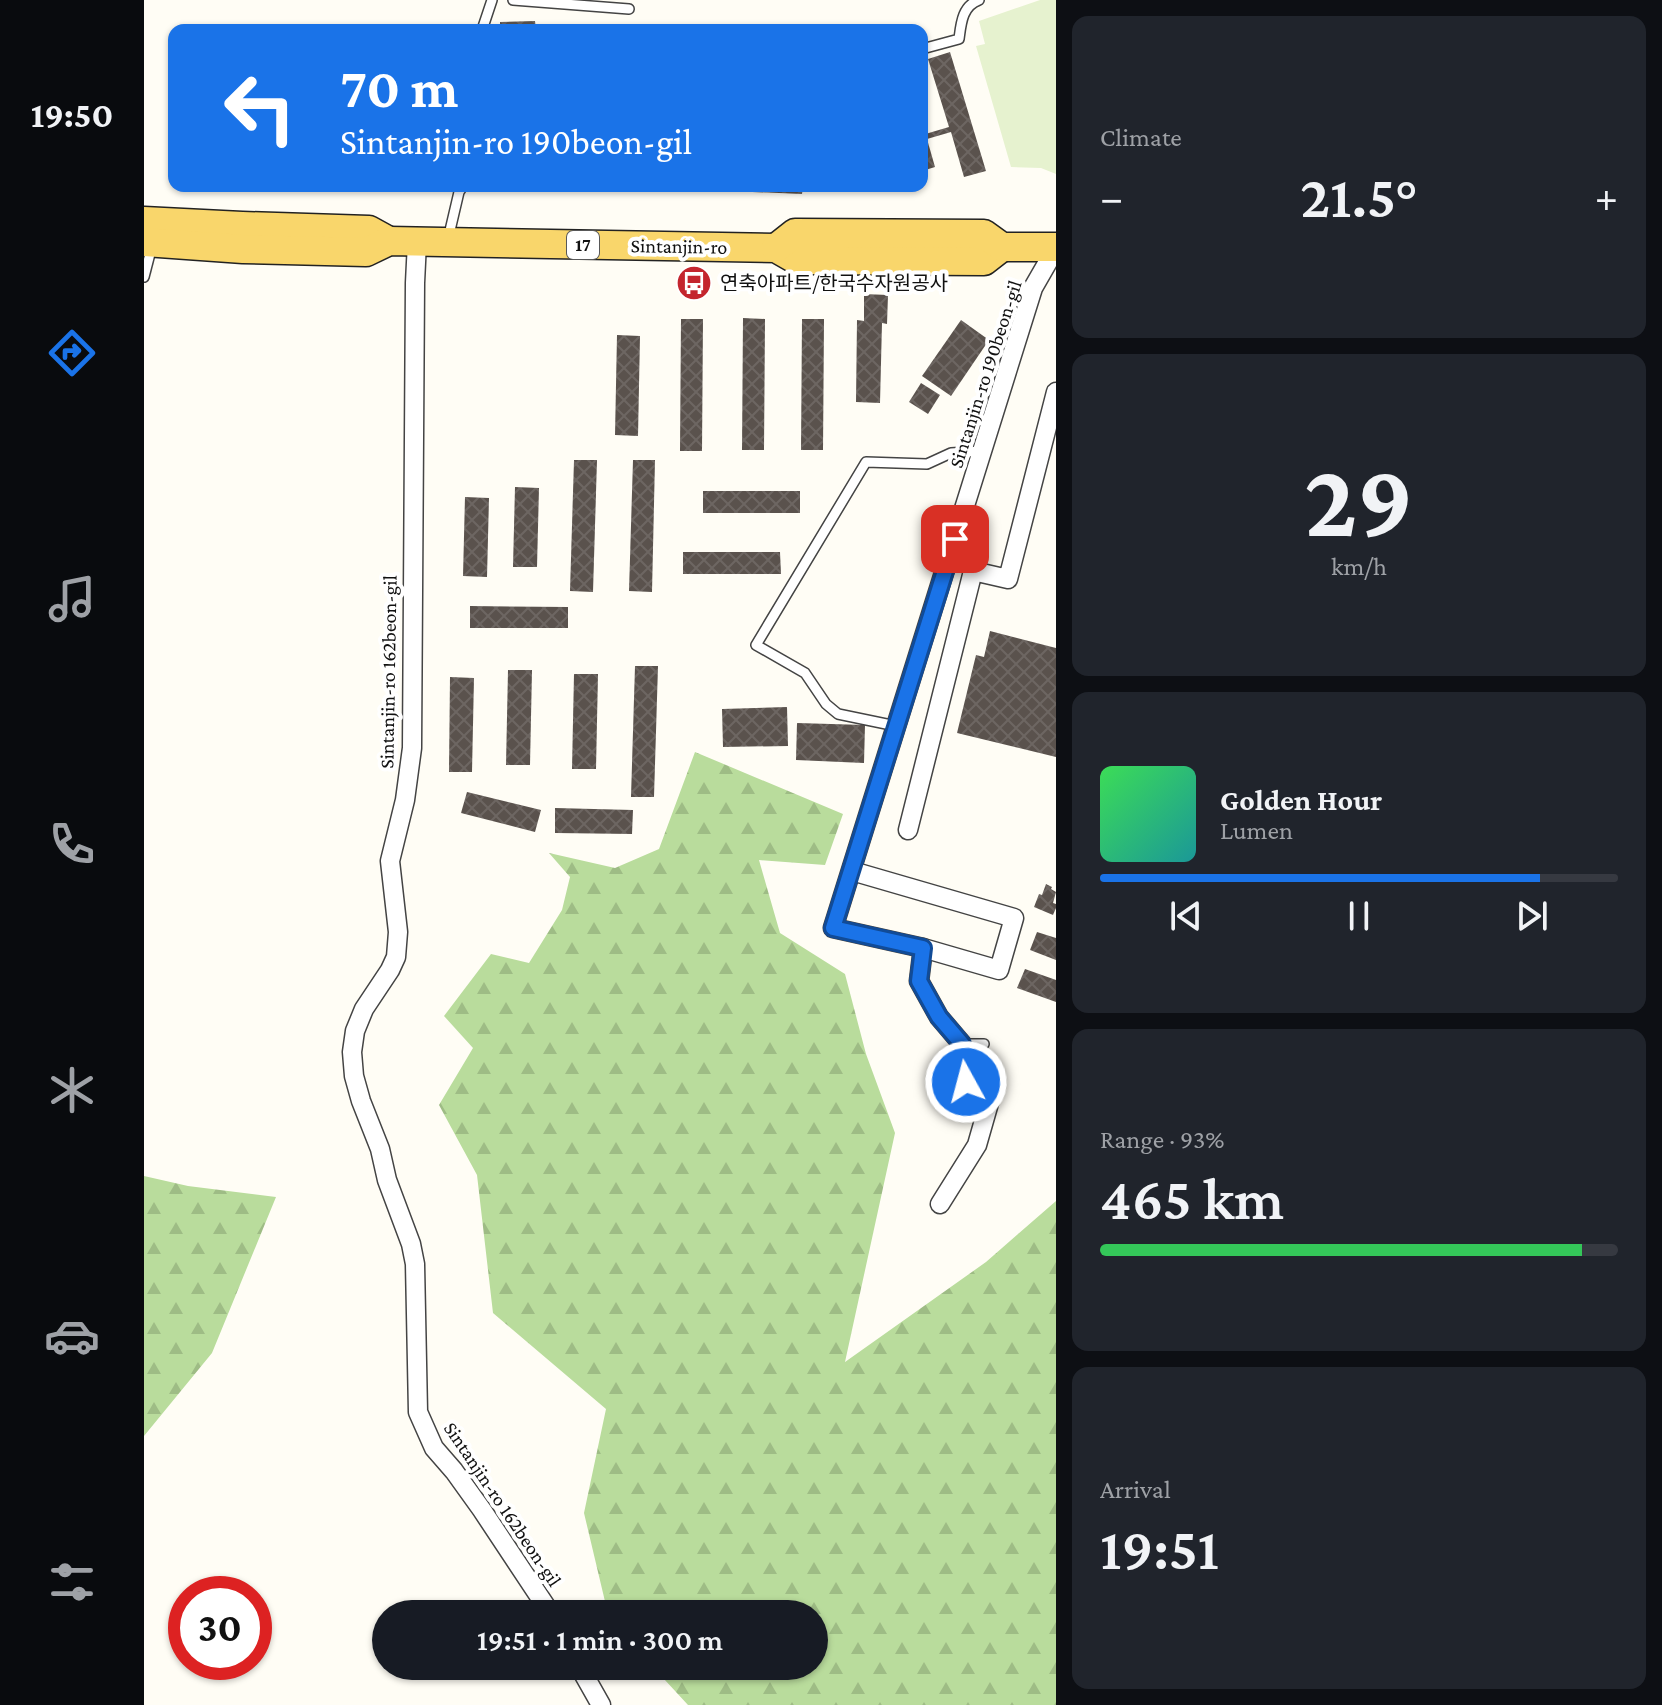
<!DOCTYPE html>
<meta charset="utf-8">
<style>
:root{--surface:#171b24;--page:#20242c;--text:#f1f3f6;--muted:#9ea1a6;--line:#363941;--accent:#1a73e8}
body{margin:0;font-family:"Crimson Pro","Noto Sans KR",serif;background:var(--page);color:var(--text);height:100vh;display:flex;flex-direction:column;font-size:30px;white-space:nowrap}
*{box-sizing:border-box;margin:0}
p{font-size:26px;color:var(--muted)}
.icon{flex:none;width:44px;height:44px;fill:none;stroke:currentColor;stroke-width:2;stroke-linecap:round;stroke-linejoin:round}
.map{position:relative;flex:1;overflow:hidden}
.panel{display:flex;flex-direction:column;gap:16px;padding:16px;background:#0d0f14;width:606px}
.panel>*{flex:none}
.top-card{position:absolute;left:24px;top:24px;width:760px;height:168px;border-radius:16px;box-shadow:0 2px 6px #0004;background:#1a73e8;color:#fff;overflow:hidden}
.speed{position:absolute;left:24px;top:1576px;display:flex;gap:16px;font-size:40px;font-weight:700;text-align:center}
.speed>*{display:grid;place-content:center;width:104px;height:104px;border-radius:50%;background:var(--surface);box-shadow:0 2px 6px #0004;line-height:1}
.speed .limit{border:12px solid #d22;background:#fff;color:#111}
.pin{position:absolute;display:grid;place-items:center;width:68px;height:68px;color:#fff;margin:-34px;border-radius:16px;box-shadow:0 4px 12px #0006}
.me{position:absolute;width:88px;margin:-44px;rotate:353deg;stroke-linejoin:round;filter:drop-shadow(0 0 6px #0008)}
.turn{display:flex;align-items:center;gap:28px;height:168px;padding:0 40px;font-size:36px}
.turn .icon{width:104px;height:104px;stroke-width:2.5}
.turn b{display:block;font-size:56px;line-height:68px}
.big{font-size:60px;font-weight:600;line-height:1.1}
.panel .card{flex:1;display:flex;flex-direction:column;justify-content:center;gap:12px;min-width:0;padding:0 28px;border-radius:16px;background:var(--page)}
.panel .dial{align-items:center;gap:0}
.dial b{font-size:104px;line-height:1}
.song{display:flex;align-items:center;gap:24px}
.cover{width:96px;height:96px;border-radius:12px;background:linear-gradient(135deg,hsl(130 70% 55%),hsl(180 70% 35%))}
.played{height:8px;border-radius:4px;background:linear-gradient(90deg,var(--accent) 85%,var(--line) 85%)}
.keys{display:flex;justify-content:space-around;direction:ltr}
.heat{display:flex;justify-content:space-between;align-items:center;font-size:44px;direction:ltr}
.charge{height:12px;border-radius:6px;background:linear-gradient(90deg,#34c759 93%,var(--line) 0)}
.trip{position:absolute;left:228px;top:1600px;width:456px;height:80px;border-radius:40px;background:var(--surface);box-shadow:0 2px 6px #0004;font-weight:600;line-height:80px;text-align:center}
main{display:flex;flex:1;min-height:0}
.menu{display:flex;flex-direction:column;width:144px;justify-content:space-around;align-items:center;background:#090b0e;color:var(--muted)}
.menu .icon{width:56px;height:56px}
.menu .active{color:var(--accent)}
.menu b{font-size:36px;color:var(--text)}
.map>svg:first-child{display:block}
.forest{fill:url(#forest-firs)}
.pitch{fill:#e6f2cf}
.building{fill:url(#building-cross-hatch)}
.lines{fill:none;stroke-linecap:round;stroke-linejoin:round}
.service-casing{stroke:#444;stroke-width:12}
.minor-casing{stroke:#444;stroke-width:21}
.primary-casing{stroke:#222;stroke-width:31}
.service{stroke:#fff;stroke-width:9}
.minor{stroke:#fff;stroke-width:18}
.primary{stroke:#f9d66b;stroke-width:28}
.route-casing{stroke:#114b97;stroke-width:20}
.route{stroke:#1a73e8;stroke-width:14}
.labels{text-anchor:middle;dominant-baseline:central;stroke-width:8;stroke-linejoin:round;paint-order:stroke}
.shield{fill:#fff;stroke:#585858;stroke-width:2}
.shield-label{font-size:18px;font-weight:bold;fill:#111}
.street-label{font-size:20px;fill:#111;stroke:#fff}
.poi-label{font-size:20px;fill:#111;stroke:#fff;text-anchor:start}
</style>
<main>
<nav class="menu">
<b>19:50</b>
<svg class="icon active" aria-label="directions" viewBox="0 0 24 24"><path d="M12 3l9 9-9 9-9-9zM9 14v-3h6M13 9l2 2-2 2"/></svg>
<svg class="icon" aria-label="music" viewBox="0 0 24 24"><path d="M9 18V5l10-2v13"/><circle cx="6" cy="18" r="3"/><circle cx="16" cy="16" r="3"/></svg>
<svg class="icon" aria-label="phone" viewBox="0 0 24 24"><path d="M5 4h4l2 5-3 2q2 4 5 5l2-3 5 2v4C11 20 4 13 5 4z"/></svg>
<svg class="icon" aria-label="climate" viewBox="0 0 24 24"><path d="M12 3v18M4 7l16 10M4 17L20 7"/></svg>
<svg class="icon" aria-label="car" viewBox="0 0 24 24"><path d="M5 17H2v-5l4-1 3-4h7l3 4 3 1v5h-3M9 17h6M6 11h13"/><circle cx="7" cy="17" r="2"/><circle cx="17" cy="17" r="2"/></svg>
<svg class="icon" aria-label="filters" viewBox="0 0 24 24"><path d="M4 7h16M4 17h16"/><circle cx="9" cy="7" r="2"/><circle cx="15" cy="17" r="2"/></svg>
</nav>
<div class="map">
<svg width="912" height="1705" viewBox="0 0 912 1705">
<defs>
<pattern id="forest-firs" width="22" height="20" patternUnits="userSpaceOnUse" patternTransform="scale(2)"><rect width="22" height="20" fill="#b9dc9c"/><path d="M5 1l3.5 6h-7zM16 11l3.5 6h-7z" fill="#9ebc85"/></pattern>
<pattern id="building-cross-hatch" width="8" height="8" patternUnits="userSpaceOnUse" patternTransform="scale(2)"><rect width="8" height="8" fill="#5a524d"/><path d="M0 0l8 8M0 8l8-8" fill="none" stroke="#6d6662"/></pattern>
</defs>
<rect width="100%" height="100%" fill="#fffdf5"/>
<g class="forest">
<path d="M551,752L699,814L681,865L615,860L636,933L701,974L722,1054L751,1133L701,1362L842,1262L912,1201V1705H544L508,1666H670V1614H464L440,1513L462,1409L349,1313L333,1175L295,1105L329,1048L300,1016L347,954L385,963L418,910L426,877L405,853L471,868L515,849Z"/>
<path d="M0,1176L44,1186L132,1197L68,1353L0,1436Z"/>
</g>
<path class="pitch" d="M896,0H912V174L897,168L867,167L832,46L841,44L835,21Z"/>
<g class="building">
<path d="M391,21L392,30H356V22Z"/>
<path d="M806,52L842,171L820,177L807,132L783,139L791,167L778,171V135L805,127L784,59Z"/>
<path d="M561,186H659L658,194L561,190Z"/>
<path d="M720,294L744,295L743,324L738,323L736,403L712,402L713,320L720,321Z"/>
<path d="M599,318L621,319L620,450H598Z"/>
<path d="M537,319H559L558,451H536Z"/>
<path d="M658,319H680L679,450H657Z"/>
<path d="M817,320L845,340L807,396L778,376Z"/>
<path d="M473,335L496,336L494,436L471,435Z"/>
<path d="M777,383L796,395L784,414L765,402Z"/>
<path d="M430,460H453L449,592L426,591Z"/>
<path d="M489,460H511L508,592L485,591Z"/>
<path d="M371,487L395,488L393,567H369Z"/>
<rect x="559" y="491" width="97" height="22"/>
<path d="M321,497L345,498L343,577L319,576Z"/>
<path d="M539,552H636L637,574H539Z"/>
<path d="M326,606L424,607V628H326Z"/>
<path d="M846,631L912,648V757L813,733L832,655L840,657Z"/>
<path d="M491,666H514L510,797H487Z"/>
<path d="M364,670H388L386,765H362Z"/>
<path d="M430,674H454L452,769H428Z"/>
<path d="M306,677L330,678L328,772H305Z"/>
<path d="M643,707L644,746L579,747L578,709Z"/>
<path d="M653,723L721,725L720,763L652,760Z"/>
<path d="M323,792L397,810L391,832L317,813Z"/>
<path d="M411,808L489,810L488,834L411,833Z"/>
<path d="M902,884L908,887L907,889L912,892L909,903L912,904V908L909,915L890,907L895,894L898,895Z"/>
<path d="M893,932L912,938V960L886,950Z"/>
<path d="M881,969L912,980V1002L873,988Z"/>
</g>
<g class="lines">
<defs>
<g id="service">
<path d="M369,0L485,9"/>
<path d="M338,30L348,0"/>
<path d="M778,49L815,39C817,24 818,6 835,0"/>
<path d="M304,239L315,192L319,186"/>
<path d="M0,277L8,246"/>
<path d="M752,726L694,714L682,704L661,673L612,645L722,462L783,464L807,453L838,451"/>
<path d="M818,1044H840"/>
</g>
<g id="minor">
<path d="M273,242L271,283L268,748L261,800L246,861L254,932L252,957L246,970L220,1009L211,1031L208,1052L210,1076L217,1101L236,1149L243,1180L267,1244L271,1264L274,1412L290,1448L310,1471L338,1510L407,1614"/>
<path d="M764,830L829,571L864,579L912,392"/>
<path d="M708,871L870,918L855,970L779,948"/>
<path d="M796,1204L833,1145L845,1103C822,1087 813,1072 818,1044L795,1017L775,981L779,948L689,928L889,288L912,248"/>
<path d="M435,1666L457,1705"/>
</g>
<g id="primary">
<path d="M0,221L98,226L225,230L245,241"/>
<path d="M0,242L99,249L222,252L245,241L632,248L653,260L840,261L858,247"/>
<path d="M632,248L651,233L840,234L858,247H912"/>
</g>
</defs>
<use href="#service" class="service-casing"/>
<use href="#minor" class="minor-casing"/>
<use href="#primary" class="primary-casing"/>
<use href="#service" class="service"/>
<use href="#minor" class="minor"/>
<use href="#primary" class="primary"/>
</g>
<g class="lines">
<defs>
<path id="route" d="M811,539L689,928L779,948L775,981L795,1017L818,1044L815,1061L822,1082"/>
</defs>
<use href="#route" class="route-casing"/>
<use href="#route" class="route"/>
</g>
<defs>
<symbol id="bus-disc" viewBox="-11 -11 22 22"><circle r="9.5" fill="#c4262e" stroke="#fff"/><path d="M-5-6H5V4H4V6H2V4H-2V6H-4V4H-5ZM-3.5-4V0h7V-4ZM-3.5 1.2v1.5H-2V1.2ZM2 1.2v1.5H3.5V1.2Z" fill="#fff"/></symbol>
</defs>
<g fill-rule="evenodd">
<use href="#bus-disc" x="530" y="263" width="40" height="40"/>
</g>
<g class="labels">
<rect class="shield" x="423" y="231" width="32" height="28" rx="6"/>
<g class="shield-label">
<text x="439" y="245">17</text>
</g>
<g class="street-label">
<text transform="translate(535 246) rotate(1)">Sintanjin-ro</text>
<text transform="translate(841 374) rotate(-72)">Sintanjin-ro 190beon-gil</text>
<text transform="translate(244 672) rotate(-89)">Sintanjin-ro 162beon-gil</text>
<text transform="translate(359 1504) rotate(56)">Sintanjin-ro 162beon-gil</text>
</g>
<g class="poi-label">
<text x="576" y="283">연축아파트/한국수자원공사</text>
</g>
</g>
</svg>
<div class="speed"><div class="limit">30</div></div>
<div class="pin" style="left:811px;top:539px;background:#d93025"><svg class="icon" aria-label="arrive" viewBox="0 0 24 24"><path d="M6 21V4h12l-3 4 3 4H6"/></svg></div>
<svg class="me" style="left:822px;top:1082px" viewBox="-20 -20 40 40"><circle r="17" fill="#1a73e8" stroke="#fff" stroke-width="3"/><path d="M0-11L8 9 0 5-8 9z" fill="#fff"/></svg>
<div class="trip">19:51 · 1 min · 300 m</div>
<div class="top-card">
<div class="turn"><svg class="icon" aria-label="left" viewBox="0 0 24 24"><path d="M17 20v-9H6M10 6l-5 5 5 5"/></svg><div><b>70 m</b>Sintanjin-ro 190beon-gil</div></div>
</div>
</div>
<section class="panel">
<div class="card"><p>Climate</p>
<div class="heat"><a>−</a><b class="big">21.5°</b><a>+</a></div>
</div>
<div class="card dial"><b>29</b><p>km/h</p></div>
<div class="card">
<div class="song"><i class="cover"></i><div><b>Golden Hour</b><p>Lumen</p></div></div>
<div class="played"></div>
<div class="keys"><svg class="icon" aria-label="previous" viewBox="0 0 24 24"><path d="M18 5L8 12l10 7zM5 5v14"/></svg><svg class="icon" aria-label="pause" viewBox="0 0 24 24"><path d="M8 5v14M16 5v14"/></svg><svg class="icon" aria-label="next" viewBox="0 0 24 24"><path d="M6 5l10 7-10 7zM19 5v14"/></svg></div>
</div>
<div class="card"><p>Range · 93%</p><b class="big">465 km</b><div class="charge"></div></div>
<div class="card"><p>Arrival</p><b class="big">19:51</b></div>
</section>
</main>
